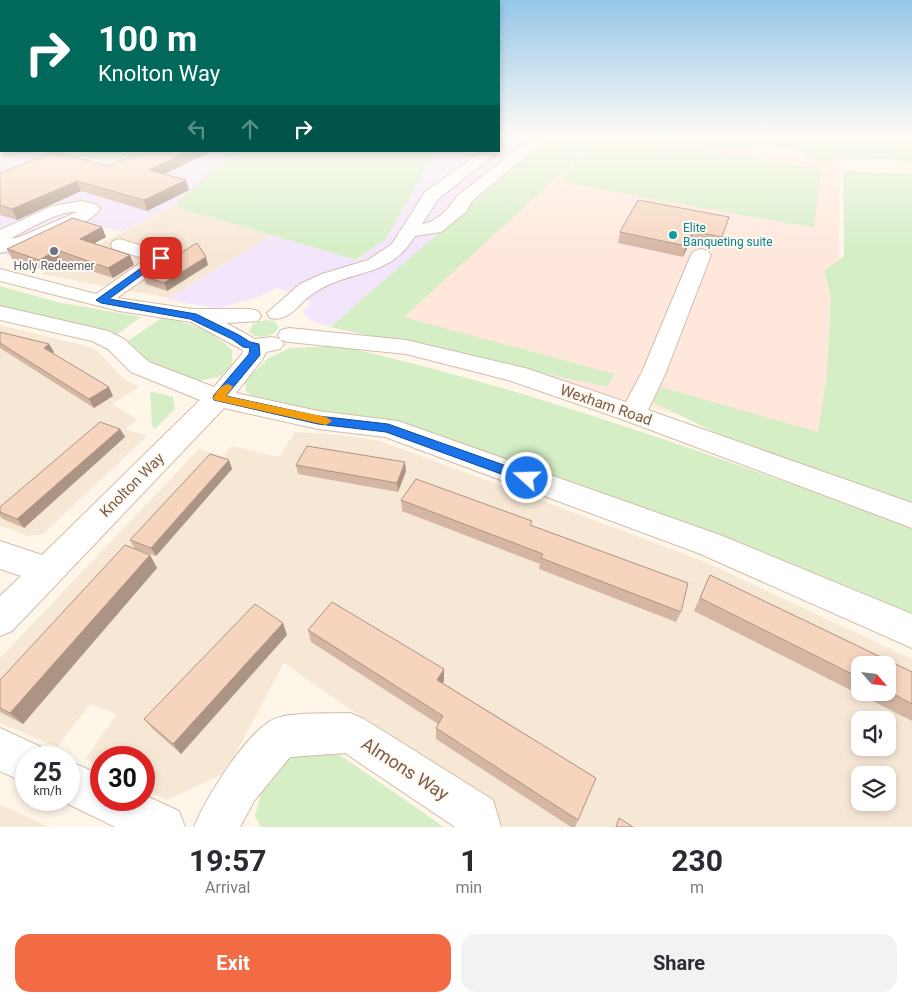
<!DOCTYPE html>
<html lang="en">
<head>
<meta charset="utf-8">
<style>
  :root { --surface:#fff; --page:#f2f2f3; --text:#2b2b33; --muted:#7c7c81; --accent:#f26b44 }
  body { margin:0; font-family:Roboto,sans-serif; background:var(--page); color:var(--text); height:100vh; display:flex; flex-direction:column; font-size:19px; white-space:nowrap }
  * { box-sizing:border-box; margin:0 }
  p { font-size:16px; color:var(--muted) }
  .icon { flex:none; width:28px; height:28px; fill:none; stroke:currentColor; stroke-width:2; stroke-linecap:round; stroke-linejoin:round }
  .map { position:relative; height:827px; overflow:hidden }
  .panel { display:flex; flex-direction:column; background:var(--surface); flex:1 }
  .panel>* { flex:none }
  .top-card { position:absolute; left:0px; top:0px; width:500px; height:152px; box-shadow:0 2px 8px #0003; background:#00695c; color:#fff; overflow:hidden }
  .needle { width:32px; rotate:118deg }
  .tools { position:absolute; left:851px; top:656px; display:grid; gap:10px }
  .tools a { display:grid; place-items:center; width:45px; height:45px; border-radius:10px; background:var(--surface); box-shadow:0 2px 8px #0003; font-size:25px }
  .speed { position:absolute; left:15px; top:746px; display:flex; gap:10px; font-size:25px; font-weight:700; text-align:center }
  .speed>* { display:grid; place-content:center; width:65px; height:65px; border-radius:50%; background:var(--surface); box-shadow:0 2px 8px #0003; line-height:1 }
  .speed small { font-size:12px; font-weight:400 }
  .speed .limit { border:8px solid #d22; background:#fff; color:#111 }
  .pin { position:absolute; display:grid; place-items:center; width:42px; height:42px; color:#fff; margin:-21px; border-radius:10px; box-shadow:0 2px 8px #0006 }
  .me { position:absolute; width:55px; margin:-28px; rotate:290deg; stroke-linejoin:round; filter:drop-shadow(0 0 4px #0008) }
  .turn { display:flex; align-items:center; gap:18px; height:105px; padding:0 15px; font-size:22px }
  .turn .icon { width:65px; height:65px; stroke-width:2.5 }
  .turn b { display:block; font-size:35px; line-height:42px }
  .lanes { display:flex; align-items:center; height:48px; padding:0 15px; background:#0003; justify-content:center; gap:25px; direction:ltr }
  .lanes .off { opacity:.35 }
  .eta { display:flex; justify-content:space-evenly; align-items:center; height:85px; text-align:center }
  .eta b { font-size:30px; font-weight:700; line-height:35px }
  .action { display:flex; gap:10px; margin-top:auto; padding:10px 15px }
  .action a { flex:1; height:58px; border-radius:15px; background:var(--accent); color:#fff; font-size:20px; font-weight:700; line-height:58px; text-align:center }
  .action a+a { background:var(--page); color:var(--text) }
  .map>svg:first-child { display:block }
  .residential { fill:#f7e8d6; fill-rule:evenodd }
  .commercial { fill:#ffe7dc }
  .education { fill:#f3e5fb }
  .green { fill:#d5eec5 }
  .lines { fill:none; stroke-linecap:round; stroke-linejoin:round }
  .minor-casing { stroke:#d3bdac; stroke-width:2 }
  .minor { fill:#fff; fill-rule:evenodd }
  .wall { fill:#d4b6a3; fill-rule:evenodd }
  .shaded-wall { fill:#ac9485 }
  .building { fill:#f6d4be; stroke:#ac9485 }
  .route { fill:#1a73e8; stroke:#114b97 }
  .slow { fill:#f59e0b }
  .culture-dot { fill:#0f9aa8; stroke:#fffaf1; stroke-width:2 }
  .worship-dot { fill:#6b7280; stroke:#fffaf1; stroke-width:2 }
  .labels { text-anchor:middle; stroke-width:4; stroke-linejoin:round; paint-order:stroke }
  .far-culture-label { font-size:12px; fill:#0d838f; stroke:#fffaf1; text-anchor:start }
  .far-worship-label { font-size:12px; fill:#5b616d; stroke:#fffaf1 }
  .street-label { font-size:15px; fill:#7c5b49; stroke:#fffaf1 }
  .near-street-label { font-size:18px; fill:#7c5b49; stroke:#fffaf1 }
</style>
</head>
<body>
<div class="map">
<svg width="912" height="827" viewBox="0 0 912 827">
  <rect width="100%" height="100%" fill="#fef6e9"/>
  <g class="residential">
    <polygon points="173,206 271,235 170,298 41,274"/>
    <polygon points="0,325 82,345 96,350 124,379 139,387 112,404 137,419 126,429 147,436 43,534 29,536 0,526"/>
    <path d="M 295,432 L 342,435 L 380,441 L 556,506 L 703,561 L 912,659 L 912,827 L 500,827 L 470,793 L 284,663 L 225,773 L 167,800 L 144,788 L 144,758 L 101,758 L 101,766 L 86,758 L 117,714 L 90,704 L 57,747 L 0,723 L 0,658 L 199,449 L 223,456 L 232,446 L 279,457 ZM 860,665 L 888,665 L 888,692 L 860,692 ZM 860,720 L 888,720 L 888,748 L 860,748 ZM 860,775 L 888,775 L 888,802 L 860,802 Z"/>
    <polygon points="0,804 49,827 0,827"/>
  </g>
  <polygon class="commercial" points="579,137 645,137 840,162 837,460 357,323"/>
  <g class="education">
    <polygon points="499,137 550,137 330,327 311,321 303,312 312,302 277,288 258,297 218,308 167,300 271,235 357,260 386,239 435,151 499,151"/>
    <polygon points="19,151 236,151 173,206 120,232 83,220 8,256 0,253 0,162"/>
  </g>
  <g class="green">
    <polygon points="550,137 594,137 565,170 404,317 615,374 607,387 330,327"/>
    <polygon points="596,137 616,137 821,169 814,228 561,182"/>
    <polygon points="630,137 912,137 912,163 891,159 813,160 793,149 753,144 738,152"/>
    <polygon points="74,151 127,151 137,154 112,164 69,153"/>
    <polygon points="236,151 435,151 386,239 356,260 173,206"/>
    <polygon points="843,171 912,174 912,507 714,432 653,402 661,387 818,432 827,374 831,296 824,271 844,256"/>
    <polygon points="0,286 57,302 141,317 116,335 0,308"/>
    <path d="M 162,318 C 194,324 208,328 232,350 L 232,367 L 219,377 L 198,381 L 166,372 L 148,360 L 128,341 Z"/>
    <path d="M 264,320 L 274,321 L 279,327 C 273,337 265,337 254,336 L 249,331 L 253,324 Z"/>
    <path d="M 340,346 C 535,389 724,461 912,526 L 912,625 L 393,421 C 353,415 279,411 246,392 L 245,382 L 267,359 L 290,348 Z"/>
    <polygon points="150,391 173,397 175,409 155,429 152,426"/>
    <polygon points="337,753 444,827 261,827 255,816 264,782 291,757"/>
  </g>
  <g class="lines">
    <g class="minor-casing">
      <g id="minor">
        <path d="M 533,137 L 549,137 L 471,202 L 467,211 L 441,232 L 415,236 C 389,280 350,268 314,293 C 299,302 290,323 270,318 L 267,313 L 300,284 L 322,274 L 368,260 L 392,244 L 425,192 L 482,151 L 499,151 L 438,199 L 422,224 C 438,222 449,208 457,196 Z"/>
        <path d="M 82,201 L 97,205 L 100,209 C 85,230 25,247 0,253 L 0,230 L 52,206 ZM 77,212 L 20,237 L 10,239 C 27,230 60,210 77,212 Z"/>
        <polygon points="120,239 168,254 171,258 168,262 117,298 192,309 250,309 258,311 261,316 258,321 226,323 255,339 272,337 280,339 284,344 280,349 266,352 262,360 236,393 318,411 398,421 720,535 912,614 912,648 698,553 385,437 318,429 224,408 12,631 0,636 0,596 21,576 0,569 0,541 42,555 200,400 131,372 108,349 92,341 0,320 0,306 108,331 124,339 149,362 214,387 242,354 243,350 191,322 119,311 0,281 0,269 96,294 146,259 113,249 111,245 113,241"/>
        <polygon points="701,249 708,251 711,255 666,372 648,410 912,503 912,528 624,420 508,380 406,354 289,342 281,340 278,335 281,330 289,328 406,340 525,368 626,402 642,372 691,255 694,251"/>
        <path d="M 350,713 L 364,719 L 493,800 L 501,827 L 455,827 L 345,753 L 290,757 L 254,801 L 240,827 L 194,827 C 205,799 251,723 280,717 C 301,712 328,714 350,713 Z"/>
        <polygon points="0,728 41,747 45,758 26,758 26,783 0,771"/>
        <polygon points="69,761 101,775 101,800 144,800 144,795 179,811 185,827 115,827 60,800 69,800"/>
      </g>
    </g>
    <use href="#minor" class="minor"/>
  </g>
  <g class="wall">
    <polygon points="109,166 164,174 189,190 147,211 81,191 17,220 0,215 0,173"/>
    <polygon points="729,217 718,248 690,242 683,257 618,243 620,232"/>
    <polygon points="106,237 95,243 134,265 113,278 61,261 44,270 12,259 7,249"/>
    <polygon points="208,265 167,291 146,284 143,276"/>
    <polygon points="0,332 49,344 54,352 52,353 113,396 94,408 0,348"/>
    <polygon points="120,429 125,437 24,528 3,519 0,516 0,507"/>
    <polygon points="229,460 232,469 156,556 135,549 130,540"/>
    <polygon points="296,465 406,471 398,492 298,474"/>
    <polygon points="401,500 531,525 681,612 676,622 539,569 540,564 402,511"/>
    <polygon points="150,555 157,568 23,724 0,712 0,680"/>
    <path d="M 710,575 L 912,672 L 912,721 L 694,611 ZM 860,665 L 888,665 L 888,692 L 860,692 Z"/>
    <polygon points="308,630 444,669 444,681 443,683 596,778 575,827 571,827 436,739 436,728 438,724 311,642"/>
    <polygon points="287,635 181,754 153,729 144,719"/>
  </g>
  <g class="shaded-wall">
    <polygon points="189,151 212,151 152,180 149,170"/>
    <polygon points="186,180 189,190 147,211 144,200"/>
    <polygon points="77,181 81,191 17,220 12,209"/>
    <polygon points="102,227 106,237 84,249 80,239"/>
    <polygon points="693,231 690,242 683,257 686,246"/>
    <polygon points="57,250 61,261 44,270 39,260"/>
    <polygon points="130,255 134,265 113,278 108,268"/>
    <polygon points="206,257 208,265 167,291 164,283"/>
    <polygon points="49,344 54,352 48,357 44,348"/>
    <polygon points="109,387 113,396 94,408 89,399"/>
    <polygon points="120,429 125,437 24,528 17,519"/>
    <polygon points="229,460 232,469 156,556 151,548"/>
    <polygon points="405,462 406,471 398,492 397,483"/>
    <polygon points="150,555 157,568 23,724 10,713"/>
    <polygon points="283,623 287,635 181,754 173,744"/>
    <polygon points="444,669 444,681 438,691 437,680"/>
  </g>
  <g class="building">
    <polygon points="144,151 189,151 149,170 186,180 144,200 77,181 12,209 0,205 0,173 54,152 109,166"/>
    <polygon points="638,200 729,217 722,237 693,231 686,246 620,232"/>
    <polygon points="73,218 102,227 80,239 130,255 108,268 57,250 39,260 7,249"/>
    <polygon points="197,243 206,257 164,283 143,276"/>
    <polygon points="0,332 49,344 44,348 109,387 89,399 0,343"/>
    <polygon points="100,422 120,429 17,519 0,512 0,507"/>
    <polygon points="307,446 405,462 397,483 296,465"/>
    <polygon points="210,454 229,460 151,548 130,540"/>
    <polygon points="416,479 532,521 530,525 688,583 681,612 541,558 543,554 401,500"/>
    <polygon points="125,545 150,555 10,713 0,708 0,680"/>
    <polygon points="710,575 912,672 912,704 888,691 888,665 860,665 860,678 700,598"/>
    <polygon points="332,602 444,669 437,680 596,778 578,820 436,728 443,716 308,630"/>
    <polygon points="255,604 283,623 173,744 144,719"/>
    <polygon points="619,818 633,827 616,827"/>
  </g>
  <linearGradient id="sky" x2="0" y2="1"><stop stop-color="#95c7e9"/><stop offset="0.54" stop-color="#fffbf5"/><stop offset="1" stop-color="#fffbf5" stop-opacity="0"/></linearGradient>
  <rect width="912" height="253" fill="url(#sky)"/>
  <polygon class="route" points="158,256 165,258 109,299 196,314 239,335 250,342 259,344 260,355 226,396 318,416 388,424 532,475 533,478 532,482 523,482 386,432 318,424 214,400 213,398 214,395 249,354 250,348 243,347 232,339 190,319 101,303 96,300"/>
  <path class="slow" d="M 228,384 L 233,387 L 226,396 L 326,417 L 332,421 L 326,425 L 214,400 L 213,398 C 216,392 221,385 228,384 Z"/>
  <circle class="culture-dot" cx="673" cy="235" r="5"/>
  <circle class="worship-dot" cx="54" cy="251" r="5"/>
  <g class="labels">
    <g class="far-culture-label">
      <text x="683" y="232">Elite<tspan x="683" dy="14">Banqueting suite</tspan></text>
    </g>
    <g class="far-worship-label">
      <text x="54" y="270">Holy Redeemer</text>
    </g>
    <g class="street-label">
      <text transform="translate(606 405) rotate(19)" y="5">Wexham Road</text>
      <text transform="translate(132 485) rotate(-45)" y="5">Knolton Way</text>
    </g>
    <g class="near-street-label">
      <text transform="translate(405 769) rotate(33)" y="6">Almons Way</text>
    </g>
  </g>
</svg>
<div class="tools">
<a><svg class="needle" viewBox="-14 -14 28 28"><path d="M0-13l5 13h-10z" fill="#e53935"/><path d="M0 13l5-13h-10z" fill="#7c7c81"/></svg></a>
<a><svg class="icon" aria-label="sound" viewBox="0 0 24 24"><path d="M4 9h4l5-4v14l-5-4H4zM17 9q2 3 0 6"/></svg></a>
<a><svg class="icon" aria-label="layers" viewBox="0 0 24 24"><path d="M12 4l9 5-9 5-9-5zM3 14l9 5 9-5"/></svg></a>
</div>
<div class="speed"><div>25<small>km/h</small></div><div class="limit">30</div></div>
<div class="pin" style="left:161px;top:258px;background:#d93025"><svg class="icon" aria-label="arrive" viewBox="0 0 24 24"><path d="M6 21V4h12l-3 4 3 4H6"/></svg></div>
<svg class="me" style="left:527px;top:478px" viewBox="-20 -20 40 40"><circle r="17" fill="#1a73e8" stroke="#fff" stroke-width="3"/><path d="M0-11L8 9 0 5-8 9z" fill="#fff"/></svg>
<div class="top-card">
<div class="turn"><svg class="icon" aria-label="right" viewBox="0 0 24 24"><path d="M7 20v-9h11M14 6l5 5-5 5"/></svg><div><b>100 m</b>Knolton Way</div></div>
<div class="lanes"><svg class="icon off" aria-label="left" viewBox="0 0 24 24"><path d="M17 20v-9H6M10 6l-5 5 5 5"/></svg><svg class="icon off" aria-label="ahead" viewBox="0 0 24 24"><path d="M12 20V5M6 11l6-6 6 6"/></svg><svg class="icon" aria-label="right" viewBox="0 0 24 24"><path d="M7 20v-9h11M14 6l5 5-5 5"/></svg></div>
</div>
</div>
<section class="panel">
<div class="eta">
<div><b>19:57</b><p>Arrival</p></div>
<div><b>1</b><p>min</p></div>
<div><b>230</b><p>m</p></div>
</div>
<div class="action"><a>Exit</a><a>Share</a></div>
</section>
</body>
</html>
